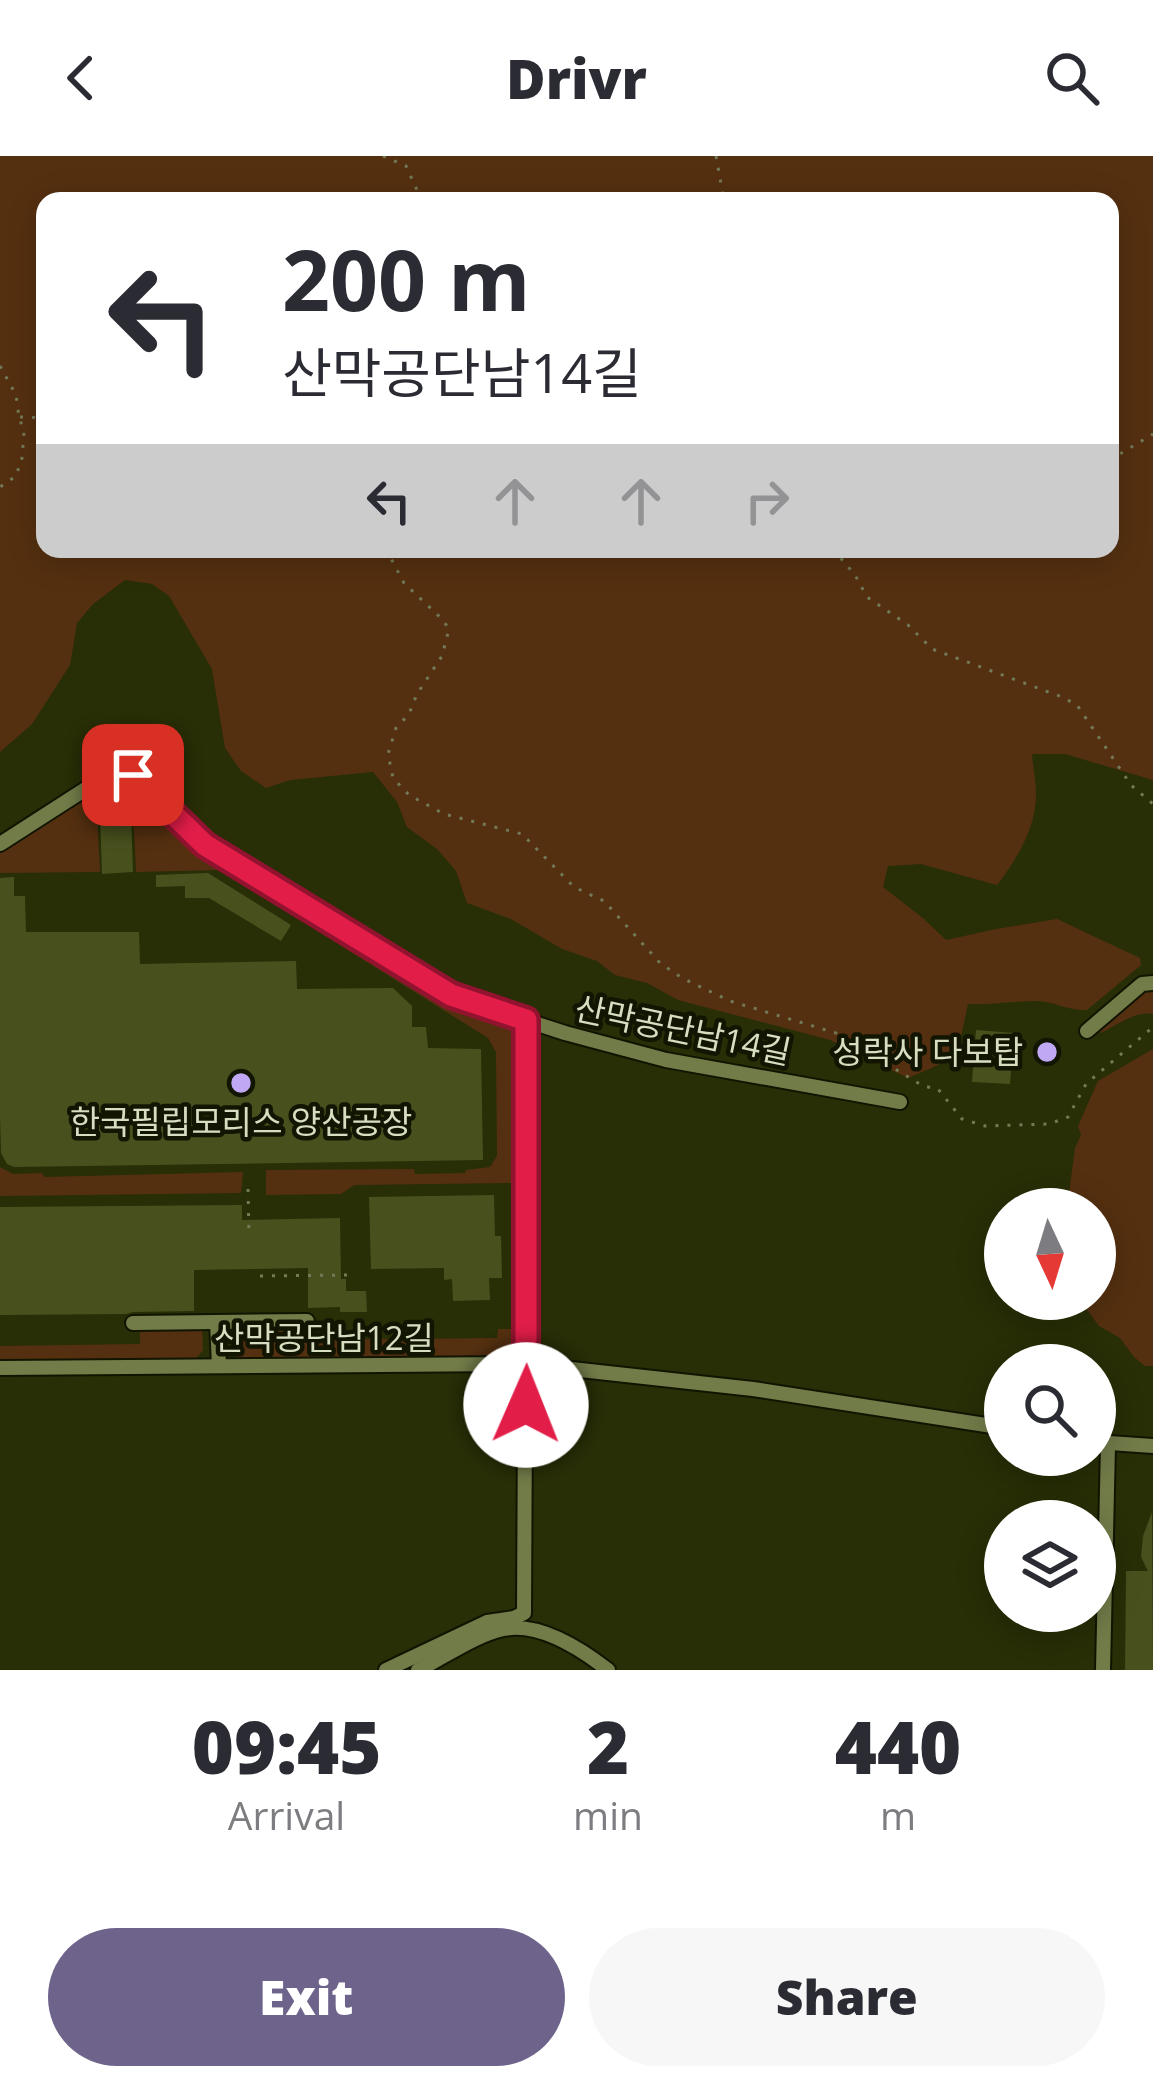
<!DOCTYPE html>
<html lang="en">
<head>
<meta charset="utf-8">
<style>
  :root { --surface:#fff; --page:#f7f7f7; --text:#2b2b33; --muted:#7c7c81; --accent:#6e638a }
  body { margin:0; font-family:"Open Sans","Noto Sans KR",sans-serif; background:var(--page); color:var(--text); height:100vh; display:flex; flex-direction:column; font-size:45px; white-space:nowrap }
  * { box-sizing:border-box; margin:0 }
  p { font-size:39px; color:var(--muted) }
  .icon { flex:none; width:66px; height:66px; fill:none; stroke:currentColor; stroke-width:2; stroke-linecap:round; stroke-linejoin:round }
  .map { position:relative; height:1514px; overflow:hidden }
  .panel { display:flex; flex-direction:column; background:var(--surface); flex:1 }
  .panel>* { flex:none }
  .guide { position:absolute; left:36px; top:36px; width:1083px; height:366px; border-radius:24px; box-shadow:0 6px 30px #0003; background:#fff; color:var(--text); overflow:hidden }
  .needle { width:78px; rotate:176deg }
  .controls { position:absolute; left:984px; top:1032px; display:grid; gap:24px }
  .controls a { display:grid; place-items:center; width:132px; height:132px; border-radius:50%; background:var(--surface); box-shadow:0 6px 30px #0003; font-size:60px }
  .pin { position:absolute; display:grid; place-items:center; width:102px; height:102px; color:#fff; margin:-51px; border-radius:24px; box-shadow:0 6px 18px #0006 }
  .me { position:absolute; width:132px; margin:-66px; rotate:1deg; stroke-linejoin:round; filter:drop-shadow(0 0 9px #0008) }
  .turn { display:flex; align-items:center; gap:42px; height:252px; padding:0 48px; font-size:54px }
  .turn .icon { width:156px; height:156px; stroke-width:2.5 }
  .turn b { display:block; font-size:84px; line-height:102px }
  .lanes { display:flex; align-items:center; height:114px; padding:0 48px; background:#0003; justify-content:center; gap:60px; direction:ltr }
  .lanes .off { opacity:.35 }
  .eta { display:flex; justify-content:space-evenly; align-items:center; height:204px; text-align:center }
  .eta b { font-size:72px; font-weight:800; line-height:84px }
  .button { display:flex; gap:24px; margin-top:auto; padding:24px 48px }
  .button a { flex:1; height:138px; border-radius:72px; background:var(--accent); color:#fff; font-size:48px; font-weight:800; line-height:138px; text-align:center }
  .button a+a { background:var(--page); color:var(--text) }
  header { display:flex; justify-content:space-between; align-items:center; height:156px; padding:0 48px; background:var(--surface); font-size:54px; font-weight:800 }
  .map>svg:first-child { display:block }
  .green { fill:#553010; fill-rule:evenodd }
  .building { fill:#48511e }
  .lines { fill:none; stroke-linecap:round; stroke-linejoin:round }
  .minor-casing { stroke:#111500; stroke-width:18 }
  .path { stroke:#737a57; stroke-width:3; stroke-dasharray:3 9; stroke-linecap:butt }
  .minor { stroke:#727c49; stroke-width:14 }
  .route-casing { stroke:#92132f; stroke-width:30 }
  .route { stroke:#e11d48; stroke-width:21 }
  .poi-dot { fill:#c0a8f4; stroke:#111502; stroke-width:4.5 }
  .labels { text-anchor:middle; stroke-width:9; stroke-linejoin:round; paint-order:stroke }
  .street-label { font-size:33px; fill:#d6ddc1; stroke:#111502 }
  .poi-label { font-size:33px; fill:#d6ddc1; stroke:#111502; text-anchor:end }
</style>
</head>
<body>
<header><svg class="icon" aria-label="back" viewBox="0 0 24 24"><path d="M15 5l-7 7 7 7"/></svg>Drivr<svg class="icon" aria-label="search" viewBox="0 0 24 24"><circle cx="10" cy="10" r="6"/><path d="M15 15l6 6"/></svg></header>
<div class="map">
<svg width="1153" height="1514" viewBox="0 0 1153 1514">
  <rect width="100%" height="100%" fill="#282e06"/>
  <g class="green">
    <path d="M 0,0 L 1153,0 L 1153,624 L 1065,598 L 1032,598 C 1033,611 1036,625 1036,638 C 1036,672 1017,703 997,729 L 921,708 L 888,710 L 883,731 L 924,763 L 946,784 L 996,773 L 1057,763 L 1140,802 L 1141,809 L 1087,854 C 1069,855 1055,846 1038,845 C 1015,845 992,849 968,848 C 956,903 961,900 908,922 L 830,884 L 678,844 L 647,827 L 615,819 L 597,805 L 562,793 L 511,763 L 467,747 L 456,715 L 437,693 L 407,671 L 397,646 L 373,616 L 290,624 L 266,632 L 241,615 L 225,592 L 212,513 L 169,440 L 152,428 L 125,424 L 93,448 L 77,467 L 70,509 L 32,568 L 0,596 ZM 45,45 L 1110,45 L 1110,393 L 45,393 Z"/>
    <path d="M 120,615 L 205,689 L 451,839 L 527,864 L 526,1208 L 240,1205 C 231,1195 233,1182 233,1169 L 301,1168 L 302,1184 L 497,1182 L 498,1173 L 514,1173 L 514,1027 L 354,1029 L 341,1038 L 266,1039 L 266,1014 L 414,1013 L 415,1018 L 465,1017 L 466,1014 L 490,1011 L 497,1000 L 496,896 L 488,882 L 220,714 L 136,716 L 133,654 L 97,655 L 100,716 L 0,717 L 0,691 Z"/>
    <path d="M 1153,831 L 1153,858 C 1135,855 1117,869 1101,877 L 1099,874 L 1141,834 Z"/>
    <polygon points="1153,893 1153,1210 1145,1210 1134,1201 1120,1182 1099,1170 1079,1143 1095,1143 1095,1053 1067,1053 1075,992 1081,979 1078,970 1098,925"/>
    <polygon points="0,1011 13,1018 42,1017 45,1021 243,1016 241,1037 0,1040"/>
    <polygon points="202,1170 203,1194 194,1205 0,1212 0,1190 140,1188 140,1171"/>
  </g>
  <g class="building">
    <polygon points="131,656 133,716 102,718 100,657"/>
    <polygon points="208,717 291,769 281,785 209,742 185,742 185,730 156,731 156,719"/>
    <polygon points="14,721 14,740 25,740 26,776 139,776 140,808 296,805 297,833 393,832 412,850 412,871 426,871 428,892 481,893 483,1004 14,1011 7,1008 1,997 0,961 0,722"/>
    <polygon points="976,874 1014,877 1010,928 972,926"/>
    <polygon points="1037,887 1057,888 1056,906 1036,905"/>
    <polygon points="494,1039 495,1080 501,1080 502,1122 489,1122 490,1144 453,1145 452,1123 444,1124 444,1112 371,1113 369,1041"/>
    <polygon points="242,1049 242,1064 340,1062 341,1123 346,1123 346,1135 366,1135 367,1156 340,1156 340,1151 308,1152 308,1112 194,1114 194,1155 133,1156 126,1158 0,1159 0,1051"/>
    <polygon points="1152,1356 1153,1514 1125,1514 1126,1415 1148,1415 1141,1401 1143,1380"/>
  </g>
  <g class="lines">
    <g class="minor-casing">
      <g id="minor">
        <polyline points="0,688 112,616 126,616 139,624 205,689 451,840 565,877 666,904 900,946"/>
        <polyline points="1087,875 1142,828 1153,827"/>
        <polyline points="217,1166 219,1210"/>
        <polyline points="133,1167 307,1165"/>
        <polyline points="0,1212 526,1208 753,1233 1005,1272"/>
        <polyline points="1095,1286 1153,1290"/>
        <polyline points="386,1514 487,1466 514,1462 524,1457 527,864"/>
        <path d="M 418,1514 C 445,1501 475,1479 504,1473 C 540,1466 581,1493 608,1514"/>
        <polyline points="1103,1514 1108,1288"/>
      </g>
    </g>
    <g class="path">
      <polyline points="383,0 406,10 422,45"/>
      <polyline points="716,0 724,45"/>
      <polyline points="0,210 16,239 19,261 24,276 22,302 16,320 0,331"/>
      <polyline points="20,261 45,262"/>
      <polyline points="1110,304 1153,278"/>
      <polyline points="386,393 404,427 442,463 449,473 442,500 417,538 409,558 396,572 388,598 393,622 409,639 444,658 522,678 574,731 604,745 660,807 682,822 730,845 836,877 923,930 938,933 962,963 985,970 1049,968 1068,961 1086,928 1153,871"/>
      <polyline points="833,393 855,419 867,441 908,469 932,493 1062,541 1077,549 1131,629 1153,648"/>
      <polyline points="248,1033 249,1079"/>
      <polyline points="260,1120 353,1119"/>
    </g>
    <use href="#minor" class="minor"/>
  </g>
  <g class="lines">
    <g class="route-casing">
      <polyline id="route" points="133,619 205,689 451,839 526,864 526,1249"/>
    </g>
    <use href="#route" class="route"/>
  </g>
  <g class="poi-dot">
    <circle cx="1047" cy="896" r="12"/>
    <circle cx="241" cy="927" r="12"/>
  </g>
  <g class="labels">
    <g class="street-label">
      <text transform="translate(683 874) rotate(12)" y="12">산막공단남14길</text>
      <text x="324" y="1194">산막공단남12길</text>
    </g>
    <g class="poi-label">
      <text x="1023" y="908">성락사 다보탑</text>
      <text x="241" y="978" text-anchor="middle">한국필립모리스 양산공장</text>
    </g>
  </g>
</svg>
<div class="controls">
<a><svg class="needle" viewBox="-14 -14 28 28"><path d="M0-13l5 13h-10z" fill="#e53935"/><path d="M0 13l5-13h-10z" fill="#7c7c81"/></svg></a>
<a><svg class="icon" aria-label="search" viewBox="0 0 24 24"><circle cx="10" cy="10" r="6"/><path d="M15 15l6 6"/></svg></a>
<a><svg class="icon" aria-label="layers" viewBox="0 0 24 24"><path d="M12 4l9 5-9 5-9-5zM3 14l9 5 9-5"/></svg></a>
</div>
<div class="pin" style="left:133px;top:619px;background:#d93025"><svg class="icon" aria-label="arrive" viewBox="0 0 24 24"><path d="M6 21V4h12l-3 4 3 4H6"/></svg></div>
<svg class="me" style="left:526px;top:1249px" viewBox="-20 -20 40 40"><circle r="19" fill="#fff"/><path d="M0-13L10 11 0 6-10 11z" fill="#e11d48"/></svg>
<div class="guide">
<div class="turn"><svg class="icon" aria-label="left" viewBox="0 0 24 24"><path d="M17 20v-9H6M10 6l-5 5 5 5"/></svg><div><b>200 m</b>산막공단남14길</div></div>
<div class="lanes"><svg class="icon" aria-label="left" viewBox="0 0 24 24"><path d="M17 20v-9H6M10 6l-5 5 5 5"/></svg><svg class="icon off" aria-label="ahead" viewBox="0 0 24 24"><path d="M12 20V5M6 11l6-6 6 6"/></svg><svg class="icon off" aria-label="ahead" viewBox="0 0 24 24"><path d="M12 20V5M6 11l6-6 6 6"/></svg><svg class="icon off" aria-label="right" viewBox="0 0 24 24"><path d="M7 20v-9h11M14 6l5 5-5 5"/></svg></div>
</div>
</div>
<section class="panel">
<div class="eta">
<div><b>09:45</b><p>Arrival</p></div>
<div><b>2</b><p>min</p></div>
<div><b>440</b><p>m</p></div>
</div>
<div class="button"><a>Exit</a><a>Share</a></div>
</section>
</body>
</html>
